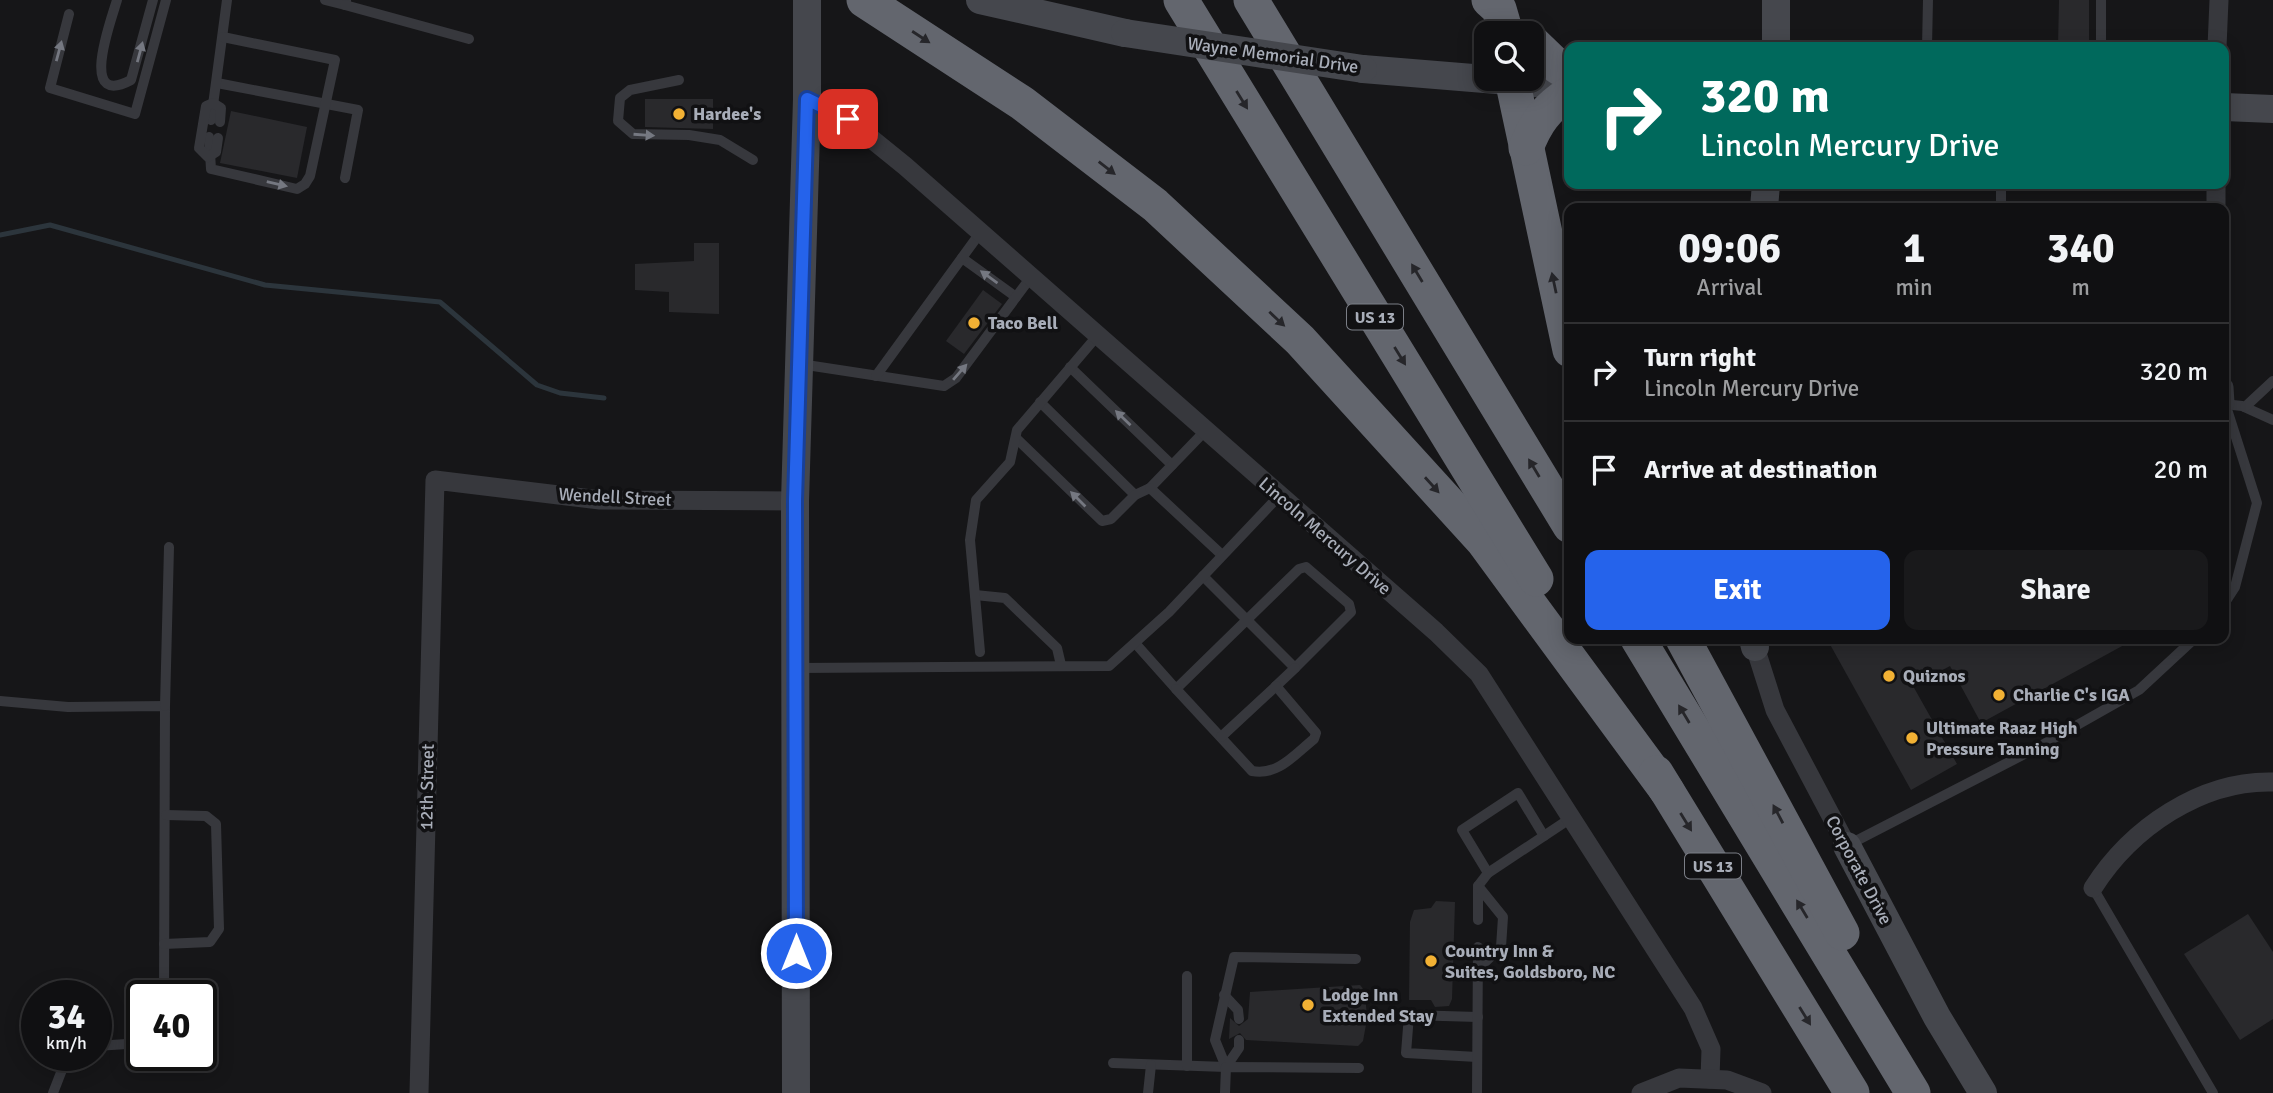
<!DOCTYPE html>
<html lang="en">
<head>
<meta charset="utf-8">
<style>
  :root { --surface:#101012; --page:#19191b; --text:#f1f3f6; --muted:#9c9d9f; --line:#303032; --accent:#2563eb }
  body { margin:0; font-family:Signika,sans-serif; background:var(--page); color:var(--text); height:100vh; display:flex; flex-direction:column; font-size:26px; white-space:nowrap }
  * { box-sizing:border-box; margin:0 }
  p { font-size:23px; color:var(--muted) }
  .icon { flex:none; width:38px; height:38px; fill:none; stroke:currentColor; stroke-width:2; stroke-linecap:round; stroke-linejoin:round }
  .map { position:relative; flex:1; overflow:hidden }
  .drawer { position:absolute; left:1564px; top:203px; width:665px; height:441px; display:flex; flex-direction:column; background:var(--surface); border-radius:14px; box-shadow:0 4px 18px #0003,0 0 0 2px var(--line) }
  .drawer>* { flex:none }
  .top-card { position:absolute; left:1564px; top:42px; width:665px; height:147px; border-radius:14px; box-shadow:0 4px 18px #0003,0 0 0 2px var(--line); background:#00695c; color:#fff; overflow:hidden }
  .tools { position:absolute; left:1474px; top:21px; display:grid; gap:14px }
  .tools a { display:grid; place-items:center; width:70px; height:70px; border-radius:14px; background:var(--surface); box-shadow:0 4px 18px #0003,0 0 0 2px var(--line); font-size:35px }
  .speed { position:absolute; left:21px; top:980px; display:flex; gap:14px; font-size:35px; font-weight:700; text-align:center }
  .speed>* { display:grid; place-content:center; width:91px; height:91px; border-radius:50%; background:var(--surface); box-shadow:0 4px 18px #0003,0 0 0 2px var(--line); line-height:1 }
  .speed small { font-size:18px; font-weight:400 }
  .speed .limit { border:4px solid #111; border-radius:10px; background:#fff; color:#111 }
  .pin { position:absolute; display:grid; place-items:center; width:60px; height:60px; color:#fff; margin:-30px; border-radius:14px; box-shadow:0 4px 10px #0006 }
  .me { position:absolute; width:77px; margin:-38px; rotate:0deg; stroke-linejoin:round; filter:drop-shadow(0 0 5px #0008) }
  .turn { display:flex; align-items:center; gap:24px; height:147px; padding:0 21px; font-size:32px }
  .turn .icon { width:91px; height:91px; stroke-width:2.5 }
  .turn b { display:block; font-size:49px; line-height:60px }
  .eta { display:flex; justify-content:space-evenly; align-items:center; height:119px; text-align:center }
  .eta b { font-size:42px; font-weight:700; line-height:49px }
  .cta { display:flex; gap:14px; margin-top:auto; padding:14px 21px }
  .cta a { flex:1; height:80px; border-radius:14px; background:var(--accent); color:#fff; font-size:28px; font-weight:700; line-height:80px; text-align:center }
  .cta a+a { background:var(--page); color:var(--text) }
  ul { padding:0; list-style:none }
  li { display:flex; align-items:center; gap:21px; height:98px; padding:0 21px; border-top:2px solid var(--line) }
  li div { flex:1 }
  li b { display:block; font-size:26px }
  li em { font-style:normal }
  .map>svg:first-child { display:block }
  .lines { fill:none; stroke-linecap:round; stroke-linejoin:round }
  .stream { stroke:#2c353c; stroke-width:5 }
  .building { fill:#29292c }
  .lane { stroke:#37383d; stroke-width:10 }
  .street { stroke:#37383d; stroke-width:19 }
  .secondary { stroke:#45474d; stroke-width:28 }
  .highway { stroke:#63666e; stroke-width:35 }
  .secondary-bridge { stroke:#45474d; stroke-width:28 }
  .oneway { fill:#26262a }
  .oneway2 { fill:#757881 }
  .route-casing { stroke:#184099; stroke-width:18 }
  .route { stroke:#2563eb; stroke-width:12 }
  .poi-dot { fill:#f2b134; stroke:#111113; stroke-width:2.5 }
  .labels { text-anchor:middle; stroke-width:7; stroke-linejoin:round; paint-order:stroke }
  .shield { fill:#111113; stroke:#7b7e86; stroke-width:2 }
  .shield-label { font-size:16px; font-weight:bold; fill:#a8adb8 }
  .street-label { font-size:18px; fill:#a8adb8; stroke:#111113 }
  .poi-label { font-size:18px; font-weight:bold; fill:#a8adb8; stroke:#111113; text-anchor:start }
</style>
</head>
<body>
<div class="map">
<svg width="2273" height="1093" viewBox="0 0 2273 1093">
  <rect width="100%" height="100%" fill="#161618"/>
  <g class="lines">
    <polyline class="stream" points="0,235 50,225 265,285 440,302 537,385 560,393 604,398"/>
  </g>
  <g class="building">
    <polygon points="2059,0 2089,0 2089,47 2058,47"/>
    <polygon points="645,99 713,99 713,129 645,127"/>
    <polygon points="231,111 307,127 297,178 220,163"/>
    <polygon points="694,243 719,243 719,314 669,312 669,292 635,290 635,264 694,261"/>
    <polygon points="983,290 1002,304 964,354 946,341"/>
    <polygon points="1827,639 2135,639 1981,723 1950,666 1913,686 1957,764 1911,790"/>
    <polygon points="1436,901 1455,902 1452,999 1449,1006 1435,1007 1431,1000 1409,1000 1410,922 1414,910 1431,908"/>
    <polygon points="2248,914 2273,952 2273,1019 2240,1040 2184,954"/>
    <polygon points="1360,985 1365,991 1367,1019 1363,1041 1358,1046 1246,1040 1240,1033 1229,1039 1230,1018 1239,1026 1248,1019 1250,992"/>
  </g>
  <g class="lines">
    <g class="lane">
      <path d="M 117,0 C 112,18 77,109 131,80 L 153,0"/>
      <polyline points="325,0 345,5 346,1"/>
      <polyline points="345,5 469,39"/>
      <polyline points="69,14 50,88 135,114 166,0"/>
      <polyline points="1927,47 1928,0"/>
      <polyline points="2101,47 2101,0"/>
      <polyline points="679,80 630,90 620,98 618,121 633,134 689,135 720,140 753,160"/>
      <polyline points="217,83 358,110 345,178"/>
      <polyline points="211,120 227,0"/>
      <polyline points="209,137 211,169 297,189 305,184 310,176 335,60 223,37"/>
      <polyline points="218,138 216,152 208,157 199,148 206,106 213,103 221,108 220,122"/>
      <polyline points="2001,208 2001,184"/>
      <polyline points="962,258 1016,297"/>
      <polyline points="800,364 944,386 956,378 1031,277"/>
      <polyline points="1070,367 1172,465"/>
      <polyline points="876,376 980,233"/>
      <polyline points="1040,402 1135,495"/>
      <polyline points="2224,404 2242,406 2273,420"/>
      <polyline points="2245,407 2273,381"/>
      <polyline points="1016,438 1102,521 1111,519 1135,495 1150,488 1206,430"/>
      <polyline points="1150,488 1222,555"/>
      <polyline points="975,595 1005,598 1057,648 1061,665"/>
      <polyline points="2224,604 2235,587 2257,503 2225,403"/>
      <polyline points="1135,643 1176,689 1299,569 1306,567 1349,604 1351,612 1295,668 1203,576"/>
      <polyline points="980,652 970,540 976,500 1010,462 1017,430 1098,335"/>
      <polyline points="799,668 1109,666 1169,612 1279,496"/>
      <path d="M 1176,689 L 1252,771 C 1278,776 1294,755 1314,739 L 1316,733 L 1276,686 L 1295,668"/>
      <polyline points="0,701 68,707 165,706 164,996"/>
      <polyline points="165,706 169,547"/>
      <polyline points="1221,737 1276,686"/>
      <polyline points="1850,844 2042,745 2139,690 2194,639"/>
      <polyline points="1488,873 1462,830 1518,793 1544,836"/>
      <polyline points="2093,888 2213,1093"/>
      <polyline points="1478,920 1478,886 1488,873 1571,818"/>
      <polyline points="164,944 210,942 219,929 216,824 206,816 166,815"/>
      <polyline points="1478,969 1501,947 1503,917 1478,886"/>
      <polyline points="1224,995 1238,1010 1239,1019"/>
      <polyline points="96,1046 142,1043"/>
      <polyline points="1477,1057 1406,1053 1409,1015 1478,1017"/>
      <polyline points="1113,1063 1226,1067"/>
      <polyline points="1187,1066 1187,976"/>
      <polyline points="1226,1067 1215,1040 1234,957 1356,959"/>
      <polyline points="1226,1067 1239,1048 1239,1040"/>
      <polyline points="53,1093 67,1057 72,1055"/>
      <polyline points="1148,1093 1151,1065"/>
      <polyline points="1225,1093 1226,1067 1359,1068"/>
      <polyline points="1477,1093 1478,947"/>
    </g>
    <g class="street">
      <polyline points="2217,47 2219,0"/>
      <polyline points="807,99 847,119 905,166 1436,632 1479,674 1693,1008 1711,1049 1710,1079"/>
      <polyline points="2216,184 2216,208"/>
      <polyline points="2224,387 2225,403"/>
      <polyline points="1755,647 1775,710 1847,846"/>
      <path d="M 2093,888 C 2131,828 2201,780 2273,782"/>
      <polyline points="419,1093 435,480 600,500 795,501"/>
      <polyline points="1641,1093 1679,1078 1727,1080 1762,1093"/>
    </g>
    <g class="secondary">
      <polyline points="980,0 1125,33"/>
      <polyline points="1776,47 1776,0"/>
      <polyline points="1363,69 1570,86"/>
      <polyline points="2224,107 2273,109"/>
      <polyline points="1764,208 1766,184"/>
      <polyline points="1753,639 1755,647"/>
      <polyline points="1847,846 1937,1017 1983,1093"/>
      <polyline points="796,1093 795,501 807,99 807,0"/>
    </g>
    <g class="highway">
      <polyline points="864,0 1022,103 1155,205 1300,340 1483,541 1667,791"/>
      <polyline points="1181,0 1536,579"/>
      <polyline points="1251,0 1570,526"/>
      <polyline points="1489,0 1499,9 1506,33"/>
      <polyline points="1531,41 1558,67 1570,74"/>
      <polyline points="1512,79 1570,350"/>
      <path d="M 1526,148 C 1536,122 1546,108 1570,93"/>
      <polyline points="1638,639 1913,1093"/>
      <polyline points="1683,639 1842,933"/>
      <polyline points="1656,773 1852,1093"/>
    </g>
    <polyline class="secondary-bridge" points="1125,33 1363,69"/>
  </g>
  <defs><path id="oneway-solid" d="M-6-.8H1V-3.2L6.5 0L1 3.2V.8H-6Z" transform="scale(1.75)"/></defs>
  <g class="oneway">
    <use href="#oneway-solid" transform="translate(921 37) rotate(33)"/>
    <use href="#oneway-solid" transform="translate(1242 100) rotate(58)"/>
    <use href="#oneway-solid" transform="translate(1107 168) rotate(38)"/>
    <use href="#oneway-solid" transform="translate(1417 273) rotate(-121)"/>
    <use href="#oneway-solid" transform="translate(1554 283) rotate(-102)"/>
    <use href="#oneway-solid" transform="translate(1277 319) rotate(43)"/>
    <use href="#oneway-solid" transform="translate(1400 356) rotate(58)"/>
    <use href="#oneway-solid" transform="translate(1534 468) rotate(-121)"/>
    <use href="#oneway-solid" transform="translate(1432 485) rotate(48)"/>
    <use href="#oneway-solid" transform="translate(1684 714) rotate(-121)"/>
    <use href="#oneway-solid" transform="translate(1778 814) rotate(-118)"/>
    <use href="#oneway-solid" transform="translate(1686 822) rotate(58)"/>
    <use href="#oneway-solid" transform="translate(1802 909) rotate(-121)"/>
    <use href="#oneway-solid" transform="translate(1805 1016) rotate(58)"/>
  </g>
  <g class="oneway2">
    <use href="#oneway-solid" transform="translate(59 51) rotate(-75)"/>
    <use href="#oneway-solid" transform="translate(140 52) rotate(-75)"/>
    <use href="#oneway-solid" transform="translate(644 135) rotate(4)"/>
    <use href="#oneway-solid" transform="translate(277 184) rotate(13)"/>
    <use href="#oneway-solid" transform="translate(989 277) rotate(-144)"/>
    <use href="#oneway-solid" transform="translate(960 372) rotate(-49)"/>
    <use href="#oneway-solid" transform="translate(1123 418) rotate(-136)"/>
    <use href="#oneway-solid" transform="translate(1078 499) rotate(-135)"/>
  </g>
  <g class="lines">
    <g class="route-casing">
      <polyline id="route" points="796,953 795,501 807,99 848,119"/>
    </g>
    <use href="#route" class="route"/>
  </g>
  <g class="poi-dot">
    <circle cx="679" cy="114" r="7"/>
    <circle cx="974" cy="323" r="7"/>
    <circle cx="1889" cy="676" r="7"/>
    <circle cx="1999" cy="695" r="7"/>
    <circle cx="1912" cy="738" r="7"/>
    <circle cx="1431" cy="961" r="7"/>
    <circle cx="1308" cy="1005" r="7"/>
  </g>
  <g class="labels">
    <g class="shield">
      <rect x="1347" y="304.5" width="56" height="25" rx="5"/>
      <rect x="1685" y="853.5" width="56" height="25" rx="5"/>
    </g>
    <g class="shield-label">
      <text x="1375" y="323">US 13</text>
      <text x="1713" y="872">US 13</text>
    </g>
    <g class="street-label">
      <text transform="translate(1273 55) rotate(8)" y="6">Wayne Memorial Drive</text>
      <text transform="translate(615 497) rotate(3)" y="6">Wendell Street</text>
      <text transform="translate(1325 536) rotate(41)" y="6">Lincoln Mercury Drive</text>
      <text transform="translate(427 787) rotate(-89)" y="6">12th Street</text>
      <text transform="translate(1859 870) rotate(62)" y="6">Corporate Drive</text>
    </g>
    <g class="poi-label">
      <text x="693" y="120">Hardee's</text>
      <text x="988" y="329">Taco Bell</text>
      <text x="1903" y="682">Quiznos</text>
      <text x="2013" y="701">Charlie C's IGA</text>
      <text x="1926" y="734">Ultimate Raaz High<tspan x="1926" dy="21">Pressure Tanning</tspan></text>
      <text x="1445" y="957">Country Inn &amp;<tspan x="1445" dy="21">Suites, Goldsboro, NC</tspan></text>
      <text x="1322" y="1001">Lodge Inn<tspan x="1322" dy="21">Extended Stay</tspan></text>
    </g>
  </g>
</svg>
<div class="tools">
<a><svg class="icon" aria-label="search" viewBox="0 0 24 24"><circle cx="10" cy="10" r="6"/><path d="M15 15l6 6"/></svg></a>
</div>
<div class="speed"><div>34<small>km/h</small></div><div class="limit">40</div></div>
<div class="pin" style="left:848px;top:119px;background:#d93025"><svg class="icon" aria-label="arrive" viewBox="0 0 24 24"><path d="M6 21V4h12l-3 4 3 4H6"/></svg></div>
<svg class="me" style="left:796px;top:953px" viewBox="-20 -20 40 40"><circle r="17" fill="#2563eb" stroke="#fff" stroke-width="3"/><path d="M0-11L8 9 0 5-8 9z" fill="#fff"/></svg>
<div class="top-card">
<div class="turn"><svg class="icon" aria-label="right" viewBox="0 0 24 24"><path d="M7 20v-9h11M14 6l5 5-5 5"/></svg><div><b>320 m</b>Lincoln Mercury Drive</div></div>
</div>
<section class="drawer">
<div class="eta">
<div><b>09:06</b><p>Arrival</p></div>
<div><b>1</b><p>min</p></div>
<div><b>340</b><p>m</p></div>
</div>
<ul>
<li><svg class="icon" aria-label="right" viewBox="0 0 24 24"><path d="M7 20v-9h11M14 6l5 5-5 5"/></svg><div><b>Turn right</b><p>Lincoln Mercury Drive</p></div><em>320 m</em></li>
<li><svg class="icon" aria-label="arrive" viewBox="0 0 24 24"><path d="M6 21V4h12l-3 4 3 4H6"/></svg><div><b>Arrive at destination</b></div><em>20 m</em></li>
</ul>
<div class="cta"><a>Exit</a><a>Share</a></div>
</section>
</div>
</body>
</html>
